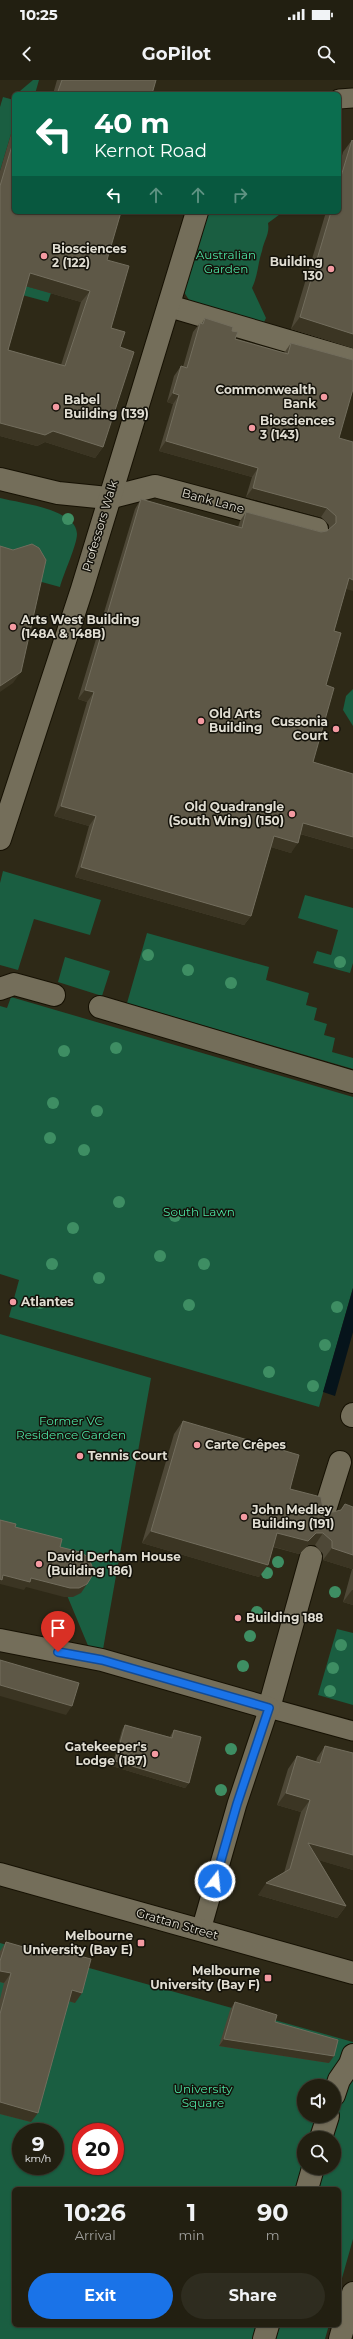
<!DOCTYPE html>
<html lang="en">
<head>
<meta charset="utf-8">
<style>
  :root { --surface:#221f11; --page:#2e2c1f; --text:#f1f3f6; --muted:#a2a29f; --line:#3f3d31; --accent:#1a73e8 }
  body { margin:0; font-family:Montserrat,sans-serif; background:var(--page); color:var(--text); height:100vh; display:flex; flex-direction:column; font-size:15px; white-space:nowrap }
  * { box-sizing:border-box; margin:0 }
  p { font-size:13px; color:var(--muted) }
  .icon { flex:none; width:22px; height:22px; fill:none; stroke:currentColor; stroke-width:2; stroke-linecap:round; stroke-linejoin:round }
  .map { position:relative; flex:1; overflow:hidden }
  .drawer { position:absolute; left:12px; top:2107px; width:329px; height:140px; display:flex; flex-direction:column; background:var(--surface); border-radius:6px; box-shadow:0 1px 3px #0004,0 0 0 1px var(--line) }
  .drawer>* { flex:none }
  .banner { position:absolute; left:12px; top:12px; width:329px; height:122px; border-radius:6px; box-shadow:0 1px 3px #0004,0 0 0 1px var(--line); background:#0b6e4f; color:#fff; overflow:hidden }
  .fabs { position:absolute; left:297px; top:1999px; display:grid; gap:8px }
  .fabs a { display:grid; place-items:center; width:44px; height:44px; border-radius:50%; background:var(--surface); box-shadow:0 1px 3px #0004,0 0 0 1px var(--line); font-size:20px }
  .speed { position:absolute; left:12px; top:2043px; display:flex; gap:8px; font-size:20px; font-weight:700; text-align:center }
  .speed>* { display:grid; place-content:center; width:52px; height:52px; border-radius:50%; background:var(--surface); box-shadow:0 1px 3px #0004,0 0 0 1px var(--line); line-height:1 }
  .speed small { font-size:10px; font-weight:400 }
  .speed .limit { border:6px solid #d22; background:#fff; color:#111 }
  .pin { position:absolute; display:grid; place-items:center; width:34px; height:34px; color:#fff; margin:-41px -17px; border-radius:50% 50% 50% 0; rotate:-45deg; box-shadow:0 0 4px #0007 }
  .pin .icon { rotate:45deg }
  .me { position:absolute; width:44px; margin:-22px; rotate:16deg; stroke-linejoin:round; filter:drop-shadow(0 0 3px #0008) }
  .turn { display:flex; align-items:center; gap:14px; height:84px; padding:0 16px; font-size:18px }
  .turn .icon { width:52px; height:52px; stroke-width:2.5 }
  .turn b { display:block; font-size:28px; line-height:34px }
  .lanes { display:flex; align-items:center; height:38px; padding:0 16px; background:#0003; justify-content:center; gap:20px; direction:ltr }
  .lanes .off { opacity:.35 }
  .eta { display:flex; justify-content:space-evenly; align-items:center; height:68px; text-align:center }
  .eta b { font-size:24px; font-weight:700; line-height:28px }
  .button { display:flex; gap:8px; margin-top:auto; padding:8px 16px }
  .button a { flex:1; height:46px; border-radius:24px; background:var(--accent); color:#fff; font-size:16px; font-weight:700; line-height:46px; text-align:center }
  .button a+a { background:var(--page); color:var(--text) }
  .status { display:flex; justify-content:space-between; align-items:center; height:28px; padding:0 20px; background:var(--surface); direction:ltr }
  .status svg { height:11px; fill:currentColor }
  header { display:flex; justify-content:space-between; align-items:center; height:52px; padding:0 16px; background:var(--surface); font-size:18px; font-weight:700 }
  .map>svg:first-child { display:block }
  .green { fill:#1a5e41; fill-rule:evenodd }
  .water { fill:#06141b }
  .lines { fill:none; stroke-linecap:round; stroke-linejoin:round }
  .service-casing { stroke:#161103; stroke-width:21 }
  .pedestrian-casing { stroke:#161103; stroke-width:24 }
  .minor-casing { stroke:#161103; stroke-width:24 }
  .tertiary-casing { stroke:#161103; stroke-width:24 }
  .service { stroke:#746e5a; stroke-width:19 }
  .pedestrian { stroke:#746e5a; stroke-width:22 }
  .minor { stroke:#746e5a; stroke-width:22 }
  .tertiary { stroke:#746e5a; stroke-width:22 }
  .tree { fill:#3e8e63 }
  .wall { fill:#4e4837; fill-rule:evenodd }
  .shaded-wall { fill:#3b3523 }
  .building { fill:#5e5847; stroke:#726d5d; fill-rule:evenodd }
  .route-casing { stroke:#114b97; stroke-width:10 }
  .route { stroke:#1a73e8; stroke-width:7 }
  .poi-dot { fill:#f49aa2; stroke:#14120a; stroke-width:1.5 }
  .labels { text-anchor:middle; stroke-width:3; stroke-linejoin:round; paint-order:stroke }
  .poi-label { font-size:12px; font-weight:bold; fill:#e0ddd2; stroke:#14120a; text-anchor:start }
  .park-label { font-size:12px; fill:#4ce1a2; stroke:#14120a }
  .street-label { font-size:12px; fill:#e0ddd2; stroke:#14120a }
</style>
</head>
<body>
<div class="status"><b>10:25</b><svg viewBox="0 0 49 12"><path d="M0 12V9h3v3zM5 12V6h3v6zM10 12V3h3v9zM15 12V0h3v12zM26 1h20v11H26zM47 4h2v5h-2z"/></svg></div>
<header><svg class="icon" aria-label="back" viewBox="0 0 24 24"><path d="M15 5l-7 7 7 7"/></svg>GoPilot<svg class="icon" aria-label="search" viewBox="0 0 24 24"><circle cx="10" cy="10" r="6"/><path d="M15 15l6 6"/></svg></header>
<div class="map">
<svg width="353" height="2259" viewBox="0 0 353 2259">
  <rect width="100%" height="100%" fill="#2e2917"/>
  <g class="green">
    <polygon points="33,0 39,0 35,14 16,14 17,11 20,11"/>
    <polygon points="3,17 14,20 14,44 0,91 0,27"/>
    <path d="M 207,132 L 283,132 L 268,143 C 270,154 264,160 262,171 C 257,186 259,192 252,208 L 266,238 L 263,244 L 191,223 L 182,209 Z"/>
    <polygon points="0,199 51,213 48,222 0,209"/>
    <path d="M 0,418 C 19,423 77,429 77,454 C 77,465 63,495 60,507 L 38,501 L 0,477 Z"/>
    <polygon points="353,609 353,646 343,630 346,616"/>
    <polygon points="3,791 101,820 90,855 34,839 18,890 0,885 0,803"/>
    <polygon points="305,815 353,828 353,883 350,893 313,883 317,871 331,875 338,850 298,838"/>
    <polygon points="147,853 269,887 266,900 309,913 306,925 317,928 314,940 327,944 324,955 335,958 332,972 353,978 353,989 127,923"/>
    <polygon points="65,877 110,891 102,916 58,902"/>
    <polygon points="11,917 353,1017 353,1208 319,1327 9,1237 19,1200 0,1194 0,926 7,928"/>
    <polygon points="0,1254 151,1298 99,1592 41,1453 38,1463 0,1450"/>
    <polygon points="337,1549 353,1553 353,1625 318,1615"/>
    <path d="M 0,1863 L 353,1962 L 353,2159 L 339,2209 L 339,2109 L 14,2109 L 14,2245 L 329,2245 L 325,2259 L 0,2259 ZM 304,2006 L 334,2006 L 334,2036 L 304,2036 ZM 21,2052 L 55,2052 L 55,2086 L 21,2086 ZM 81,2052 L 115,2052 L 115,2086 L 81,2086 ZM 304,2058 L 334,2058 L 334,2088 L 304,2088 Z"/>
  </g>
  <polygon class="water" points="353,1208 353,1252 335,1316 323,1312"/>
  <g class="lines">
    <g class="service-casing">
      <g id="service">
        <polyline points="339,19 353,18"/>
        <polyline points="201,1850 237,1724 269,1628 353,1651"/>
      </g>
    </g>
    <g class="pedestrian-casing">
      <g id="pedestrian">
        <polyline points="169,226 353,280"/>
        <polyline points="0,399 58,413 108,418 155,406 317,449"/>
        <polyline points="0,759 82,509 197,132"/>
        <polyline points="0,909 14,904 54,915"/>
        <polyline points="100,927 353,1002"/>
        <polyline points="352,1336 353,1334"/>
        <polyline points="324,1433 340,1382"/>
        <polyline points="269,1628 311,1477"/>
        <polyline points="334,2015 339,2000 350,1984 353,1975"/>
        <polyline points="321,2058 328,2036"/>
        <polyline points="307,2109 313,2088"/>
        <polyline points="264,2259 268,2245"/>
      </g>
    </g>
    <g class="minor-casing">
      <g id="minor">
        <polyline points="0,1560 102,1580 269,1628"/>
        <polyline points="340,2259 353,2213"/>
      </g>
    </g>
    <g class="tertiary-casing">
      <polyline id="tertiary" points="0,1794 353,1893"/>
    </g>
    <use href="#service" class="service"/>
    <use href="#pedestrian" class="pedestrian"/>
    <use href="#minor" class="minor"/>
    <use href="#tertiary" class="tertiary"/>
  </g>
  <g class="tree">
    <circle cx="68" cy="439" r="6"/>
    <circle cx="148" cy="875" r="6"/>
    <circle cx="340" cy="882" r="6"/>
    <circle cx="188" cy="890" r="6"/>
    <circle cx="231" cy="903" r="6"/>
    <circle cx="116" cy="968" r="6"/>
    <circle cx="64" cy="971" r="6"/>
    <circle cx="53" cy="1023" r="6"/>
    <circle cx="97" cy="1031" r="6"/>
    <circle cx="50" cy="1058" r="6"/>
    <circle cx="84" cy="1070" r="6"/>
    <circle cx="119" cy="1122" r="6"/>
    <circle cx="175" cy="1136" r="6"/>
    <circle cx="73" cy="1148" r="6"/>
    <circle cx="160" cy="1176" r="6"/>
    <circle cx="52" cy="1184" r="6"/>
    <circle cx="204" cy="1184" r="6"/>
    <circle cx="99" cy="1198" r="6"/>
    <circle cx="40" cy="1223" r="6"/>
    <circle cx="189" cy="1225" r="6"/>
    <circle cx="337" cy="1227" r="6"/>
    <circle cx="325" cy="1265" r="6"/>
    <circle cx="269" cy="1292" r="6"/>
    <circle cx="313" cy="1306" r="6"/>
    <circle cx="278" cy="1482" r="6"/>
    <circle cx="267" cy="1493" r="6"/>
    <circle cx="335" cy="1512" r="6"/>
    <circle cx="257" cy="1532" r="6"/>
    <circle cx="250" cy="1556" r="6"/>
    <circle cx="341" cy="1565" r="6"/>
    <circle cx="243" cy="1586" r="6"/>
    <circle cx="333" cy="1588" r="6"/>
    <circle cx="330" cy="1611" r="6"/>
    <circle cx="231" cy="1669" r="6"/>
    <circle cx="221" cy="1710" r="6"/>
  </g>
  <g class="wall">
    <polygon points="57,0 156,0 152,14 53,14"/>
    <path d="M 14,44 L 14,132 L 107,180 L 111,248 L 120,267 L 103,367 L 95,378 L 45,362 L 37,366 L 0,356 L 0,91 ZM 26,206 L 81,222 L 61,285 L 8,270 Z"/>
    <polygon points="352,60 353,268 291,249 326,132 339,132 339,87 343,72"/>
    <polygon points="205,238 232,251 235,259 284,273 291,263 339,358 346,509 334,551 326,605 313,682 353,694 353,769 300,754 291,773 271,767 251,836 244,845 75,797 89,746 54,736 87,622 78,619 135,429 141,419 238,447 240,441 246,432 321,452 327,451 329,450 329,445 321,437 246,417 252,397 159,371 173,324 167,322 174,296 181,286 183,287 193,252 200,243 202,243"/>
    <polygon points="183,1341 329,1433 353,1427 353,1525 343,1522 352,1489 323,1480 323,1474 315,1465 308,1465 299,1474 273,1467 259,1497 142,1463 174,1354"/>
    <polygon points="125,1645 170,1657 171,1655 174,1650 189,1703 185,1708 112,1686 122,1650"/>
    <polygon points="325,1666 353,1790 319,1780 346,1826 337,1838 258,1815 284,1793 301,1732 277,1725 288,1689 297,1676 316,1682 317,1678"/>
    <polygon points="6,1862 45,1874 50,1868 75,1923 69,1921 31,2042 0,2034 0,1919 4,1903 0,1902 0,1871"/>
    <polygon points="235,1922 275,1942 329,1983 219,1966 230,1930"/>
  </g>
  <g class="shaded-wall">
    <polygon points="30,193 90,211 81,222 22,205"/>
    <polygon points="300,237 353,254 353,268 291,249"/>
    <polygon points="173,313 179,315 173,324 167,322"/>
    <polygon points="0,343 53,351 103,367 95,378 45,362 37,366 0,356"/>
    <polygon points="166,361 258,388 252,397 159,371"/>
    <polygon points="253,408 327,428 321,437 246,417"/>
    <polygon points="349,498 353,500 353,511 342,508"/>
    <polygon points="21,592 13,603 0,612 0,606"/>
    <polygon points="85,610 94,612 87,622 78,619"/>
    <polygon points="61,726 96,736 89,746 54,736"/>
    <polygon points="303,743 353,757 353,769 297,753"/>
    <polygon points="274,756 298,763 291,773 267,766"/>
    <polygon points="81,787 251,836 244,845 75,797"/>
    <polygon points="151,1451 268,1485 259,1497 142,1463"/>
    <polygon points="277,1453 323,1453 315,1465 308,1465 299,1474 268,1465"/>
    <polygon points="332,1468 353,1475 353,1489 352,1489 323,1480"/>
    <polygon points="3,1495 87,1504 81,1513 73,1517 64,1517 26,1507 24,1510 0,1504 0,1499"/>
    <polygon points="352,1510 353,1510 353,1525 343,1522"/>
    <polygon points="0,1605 72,1626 66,1635 0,1616"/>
    <polygon points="115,1681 189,1703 185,1708 112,1686"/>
    <polygon points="286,1713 310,1720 301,1732 277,1725"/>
    <polygon points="308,1763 353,1775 353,1790 300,1775"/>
    <polygon points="266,1803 346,1826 337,1838 258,1815"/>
    <polygon points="0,1891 11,1893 4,1903 0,1902"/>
    <polygon points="72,1910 82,1913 75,1923 65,1920"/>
    <polygon points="224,1959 334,1976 329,1983 219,1966"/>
    <polygon points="0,2022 38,2033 31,2042 0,2034"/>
  </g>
  <g class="building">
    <polygon points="62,0 156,0 152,14 57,14"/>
    <path d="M 14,59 L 14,132 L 121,132 L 107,180 L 129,186 L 111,248 L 125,252 L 120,267 L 134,272 L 103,367 L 53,351 L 45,355 L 0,343 L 0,106 ZM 30,193 L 90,211 L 65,286 L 8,270 Z"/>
    <polygon points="352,60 353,61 353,254 300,237 331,132 339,132 339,103"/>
    <polygon points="205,238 233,247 232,251 238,252 235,259 288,274 291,263 353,280 353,309 339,358 353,362 353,500 349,498 334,551 341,553 326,605 334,608 313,682 353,694 353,757 303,743 298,763 274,756 251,836 81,787 96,736 61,726 94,612 85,610 141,419 242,448 246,432 321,452 327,451 336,443 336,436 327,428 253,408 258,388 166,361 179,315 173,313 181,286 187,288 200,243 203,244"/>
    <polygon points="32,464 39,468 46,480 21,592 0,606 0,466 13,470"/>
    <polygon points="183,1341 299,1375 290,1409 321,1417 323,1429 329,1433 341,1430 345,1424 353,1427 353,1475 332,1468 332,1461 323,1453 316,1453 308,1461 277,1453 268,1485 151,1451"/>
    <polygon points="0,1440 16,1444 15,1447 62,1459 60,1467 80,1472 88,1477 92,1486 92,1496 87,1504 79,1508 70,1508 31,1498 30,1502 3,1495 2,1500 0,1499"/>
    <polygon points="0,1580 79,1603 72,1626 0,1605"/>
    <polygon points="125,1645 172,1658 174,1650 201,1657 189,1703 115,1681"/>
    <polygon points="325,1666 353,1673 353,1775 308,1763 346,1826 266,1803 290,1789 310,1720 286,1713 297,1676 320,1683"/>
    <polygon points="6,1862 48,1874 50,1868 91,1879 82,1913 72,1910 38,2033 0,2022 0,1934 11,1893 0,1891 0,1881"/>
    <polygon points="235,1922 277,1935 275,1942 338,1960 334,1976 224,1959"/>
  </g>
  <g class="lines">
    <g class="route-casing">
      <polyline id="route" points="58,1572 102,1580 269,1628 237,1724 215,1801"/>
    </g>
    <use href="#route" class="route"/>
  </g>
  <g class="poi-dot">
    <circle cx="44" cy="176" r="4"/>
    <circle cx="331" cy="189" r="4"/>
    <circle cx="324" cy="317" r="4"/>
    <circle cx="56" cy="327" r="4"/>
    <circle cx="252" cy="348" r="4"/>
    <circle cx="13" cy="547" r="4"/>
    <circle cx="201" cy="641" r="4"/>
    <circle cx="336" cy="649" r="4"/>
    <circle cx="292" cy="734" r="4"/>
    <circle cx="13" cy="1222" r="4"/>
    <circle cx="197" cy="1365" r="4"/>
    <circle cx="80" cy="1376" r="4"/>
    <circle cx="244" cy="1437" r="4"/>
    <circle cx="39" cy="1484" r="4"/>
    <circle cx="238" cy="1538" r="4"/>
    <circle cx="155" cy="1674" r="4"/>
    <rect x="137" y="1859" width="8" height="8" rx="2"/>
    <rect x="264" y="1894" width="8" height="8" rx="2"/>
  </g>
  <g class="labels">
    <g class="poi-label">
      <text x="52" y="173">Biosciences<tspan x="52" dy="14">2 (122)</tspan></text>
      <text x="323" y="186" text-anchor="end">Building<tspan x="323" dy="14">130</tspan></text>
      <text x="316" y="314" text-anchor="end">Commonwealth<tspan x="316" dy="14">Bank</tspan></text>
      <text x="64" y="324">Babel<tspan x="64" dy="14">Building (139)</tspan></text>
      <text x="260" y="345">Biosciences<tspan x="260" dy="14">3 (143)</tspan></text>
      <text x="21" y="544">Arts West Building<tspan x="21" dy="14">(148A &amp; 148B)</tspan></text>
      <text x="209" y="638">Old Arts<tspan x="209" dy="14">Building</tspan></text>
      <text x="328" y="646" text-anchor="end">Cussonia<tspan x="328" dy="14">Court</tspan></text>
      <text x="284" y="731" text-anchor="end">Old Quadrangle<tspan x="284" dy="14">(South Wing) (150)</tspan></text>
      <text x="21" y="1226">Atlantes</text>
      <text x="205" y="1369">Carte Crêpes</text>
      <text x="88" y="1380">Tennis Court</text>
      <text x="252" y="1434">John Medley<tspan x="252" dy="14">Building (191)</tspan></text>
      <text x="47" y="1481">David Derham House<tspan x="47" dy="14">(Building 186)</tspan></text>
      <text x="246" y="1542">Building 188</text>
      <text x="147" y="1671" text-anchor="end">Gatekeeper's<tspan x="147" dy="14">Lodge (187)</tspan></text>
      <text x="133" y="1860" text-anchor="end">Melbourne<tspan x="133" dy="14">University (Bay E)</tspan></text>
      <text x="260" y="1895" text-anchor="end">Melbourne<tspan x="260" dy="14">University (Bay F)</tspan></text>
    </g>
    <g class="park-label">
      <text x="226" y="179">Australian<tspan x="226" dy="14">Garden</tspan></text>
      <text x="199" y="1136">South Lawn</text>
      <text x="71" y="1345">Former VC<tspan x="71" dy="14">Residence Garden</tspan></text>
      <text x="203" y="2013">University<tspan x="203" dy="14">Square</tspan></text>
    </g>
    <g class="street-label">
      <text transform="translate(213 421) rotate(15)" y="4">Bank Lane</text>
      <text transform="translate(100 446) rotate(-73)" y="4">Professors Walk</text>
      <text transform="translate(177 1844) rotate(16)" y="4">Grattan Street</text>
    </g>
  </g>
</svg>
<div class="fabs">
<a><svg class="icon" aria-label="sound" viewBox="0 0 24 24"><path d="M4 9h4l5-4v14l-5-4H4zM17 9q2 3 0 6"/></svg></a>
<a><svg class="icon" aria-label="search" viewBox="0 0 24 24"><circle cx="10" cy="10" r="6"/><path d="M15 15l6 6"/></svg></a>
</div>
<div class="speed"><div>9<small>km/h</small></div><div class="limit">20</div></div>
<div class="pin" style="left:58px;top:1572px;background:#d93025"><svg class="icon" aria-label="arrive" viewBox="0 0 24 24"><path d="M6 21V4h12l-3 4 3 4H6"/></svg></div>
<svg class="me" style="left:215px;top:1801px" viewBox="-20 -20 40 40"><circle r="17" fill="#1a73e8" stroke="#fff" stroke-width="3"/><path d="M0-11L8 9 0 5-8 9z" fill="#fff"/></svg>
<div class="banner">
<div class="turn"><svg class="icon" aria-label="left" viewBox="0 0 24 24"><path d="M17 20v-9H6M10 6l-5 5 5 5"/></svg><div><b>40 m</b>Kernot Road</div></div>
<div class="lanes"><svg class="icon" aria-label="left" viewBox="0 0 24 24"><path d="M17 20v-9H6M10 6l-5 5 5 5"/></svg><svg class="icon off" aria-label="ahead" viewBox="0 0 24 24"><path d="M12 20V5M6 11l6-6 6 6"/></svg><svg class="icon off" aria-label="ahead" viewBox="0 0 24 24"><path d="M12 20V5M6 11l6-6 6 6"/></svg><svg class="icon off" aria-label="right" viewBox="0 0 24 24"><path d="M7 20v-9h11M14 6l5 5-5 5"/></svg></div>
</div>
<section class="drawer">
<div class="eta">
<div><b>10:26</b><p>Arrival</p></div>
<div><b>1</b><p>min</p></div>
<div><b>90</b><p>m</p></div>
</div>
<div class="button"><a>Exit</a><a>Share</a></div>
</section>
</div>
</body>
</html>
